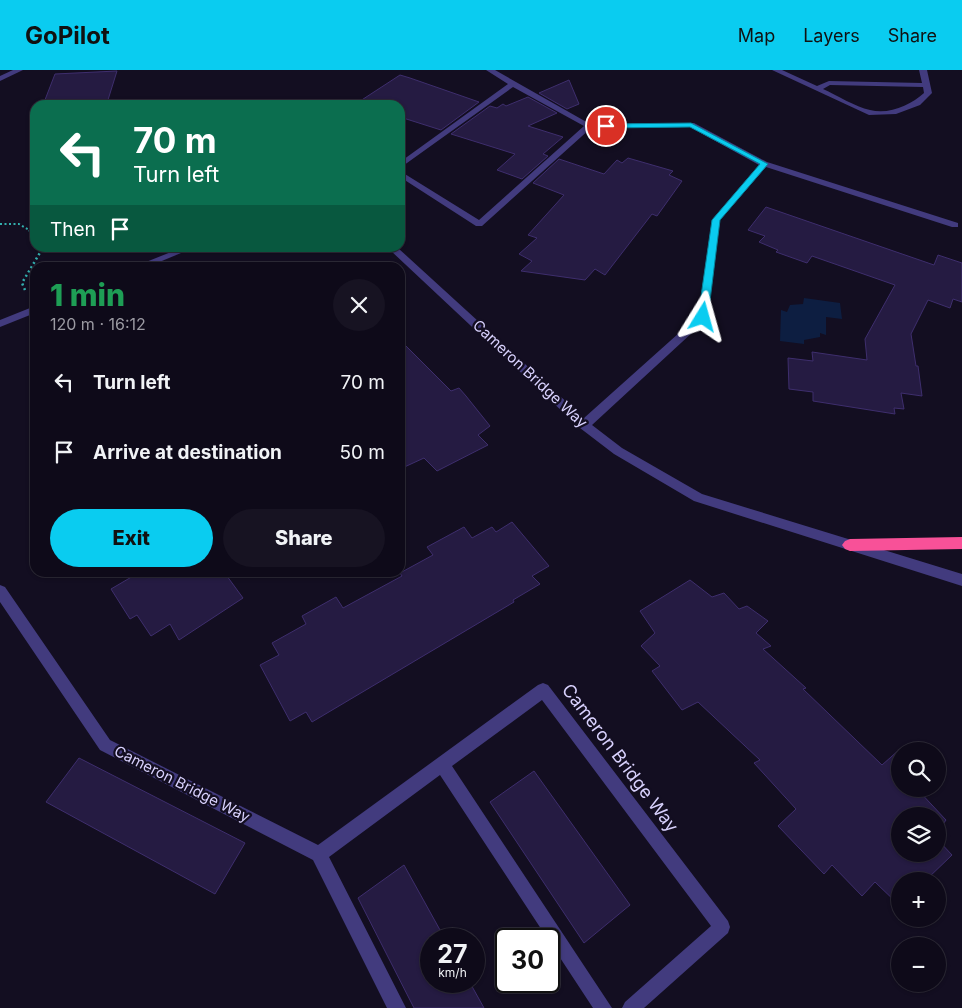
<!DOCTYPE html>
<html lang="en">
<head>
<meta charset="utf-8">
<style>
  :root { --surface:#0e0a19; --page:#171322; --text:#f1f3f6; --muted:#9b9aa2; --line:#2e2b38; --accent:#0accf0 }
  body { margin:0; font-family:Inter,sans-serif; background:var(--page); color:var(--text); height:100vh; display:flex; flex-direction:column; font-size:19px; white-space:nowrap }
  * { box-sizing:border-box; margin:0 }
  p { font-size:16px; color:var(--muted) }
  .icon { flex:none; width:28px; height:28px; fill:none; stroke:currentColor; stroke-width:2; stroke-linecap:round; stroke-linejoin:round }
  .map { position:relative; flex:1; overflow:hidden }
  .drawer { position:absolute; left:30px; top:192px; width:375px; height:315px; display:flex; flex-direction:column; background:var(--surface); border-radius:15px; box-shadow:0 1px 4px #0004,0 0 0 1px var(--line) }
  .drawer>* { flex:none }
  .guide { position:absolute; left:30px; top:30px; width:375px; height:152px; border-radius:15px; box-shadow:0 1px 4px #0004,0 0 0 1px var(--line); background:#0b6e4f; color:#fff; overflow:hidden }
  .fabs { position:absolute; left:891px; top:672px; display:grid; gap:10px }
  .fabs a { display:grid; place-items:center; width:55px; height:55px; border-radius:50%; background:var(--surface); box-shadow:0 1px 4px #0004,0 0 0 1px var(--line); font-size:25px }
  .speed { position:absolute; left:420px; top:858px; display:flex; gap:10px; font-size:25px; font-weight:700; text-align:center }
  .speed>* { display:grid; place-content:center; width:65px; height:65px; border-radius:50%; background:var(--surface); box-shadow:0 1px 4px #0004,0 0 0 1px var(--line); line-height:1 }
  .speed small { font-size:12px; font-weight:400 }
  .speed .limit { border:2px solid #111; border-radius:8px; background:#fff; color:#111 }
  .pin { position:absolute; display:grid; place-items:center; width:42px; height:42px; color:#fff; margin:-21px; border:2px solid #fff; border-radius:50%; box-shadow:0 1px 5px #0007 }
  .me { position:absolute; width:55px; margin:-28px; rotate:8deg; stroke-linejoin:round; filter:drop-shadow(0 0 4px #0008) }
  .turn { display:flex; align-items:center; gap:18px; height:105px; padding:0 20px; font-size:22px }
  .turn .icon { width:65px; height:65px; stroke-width:2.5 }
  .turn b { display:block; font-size:35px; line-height:42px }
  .then { display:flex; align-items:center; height:48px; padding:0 20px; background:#0003; gap:10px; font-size:19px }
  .round { display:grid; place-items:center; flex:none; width:52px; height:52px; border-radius:26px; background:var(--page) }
  .overview { display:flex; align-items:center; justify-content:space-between; height:85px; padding:0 20px }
  h1 { font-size:30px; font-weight:800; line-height:38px; color:#1e9e55 }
  .action { display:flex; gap:10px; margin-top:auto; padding:10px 20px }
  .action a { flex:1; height:58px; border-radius:30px; background:var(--accent); color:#111; font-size:20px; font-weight:800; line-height:58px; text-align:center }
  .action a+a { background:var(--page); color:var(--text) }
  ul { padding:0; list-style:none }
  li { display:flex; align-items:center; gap:15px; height:70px; padding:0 20px }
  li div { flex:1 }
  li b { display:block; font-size:19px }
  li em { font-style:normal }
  header { display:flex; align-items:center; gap:30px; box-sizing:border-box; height:70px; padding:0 25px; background:var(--accent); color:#111 }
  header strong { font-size:24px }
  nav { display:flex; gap:28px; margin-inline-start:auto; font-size:18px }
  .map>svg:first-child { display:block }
  .water { fill:#0d1e41 }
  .building { fill:#251b42; stroke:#3e2e6d }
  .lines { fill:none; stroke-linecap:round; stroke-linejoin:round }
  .path-far1 { stroke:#33afae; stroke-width:2; stroke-dasharray:2 2.5; stroke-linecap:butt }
  .path { stroke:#33afae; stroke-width:2.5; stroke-dasharray:2 3; stroke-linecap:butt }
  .minor { fill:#423b7e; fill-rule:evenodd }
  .highway { fill:#f85198; fill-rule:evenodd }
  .route { fill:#0accf0; stroke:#06859c }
  .labels { text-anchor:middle; stroke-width:4.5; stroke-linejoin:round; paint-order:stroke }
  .street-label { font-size:15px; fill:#d8d1fd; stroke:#130e21 }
  .near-street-label { font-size:18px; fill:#d8d1fd; stroke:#130e21 }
</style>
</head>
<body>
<header>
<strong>GoPilot</strong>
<nav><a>Map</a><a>Layers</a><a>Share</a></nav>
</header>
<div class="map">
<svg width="962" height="938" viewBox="0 0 962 938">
  <rect width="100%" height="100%" fill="#130e21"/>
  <polygon class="water" points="804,228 840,233 842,249 826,247 826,265 820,263 820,267 804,270 804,274 780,271 781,240 787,242 790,235 803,234"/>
  <g class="building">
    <polygon points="117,1 107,33 43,35 55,4"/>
    <polygon points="400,5 410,8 479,32 441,60 400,47 400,35 354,35"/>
    <polygon points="569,10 579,34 567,39 539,23"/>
    <polygon points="528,27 557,43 528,56 563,67 543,84 548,86 522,109 497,100 515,84 451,64 490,36 497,38 503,34 506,36"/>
    <polygon points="628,88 673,101 669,105 682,111 657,146 652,144 605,205 595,199 585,210 521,201 532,191 519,184 537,168 528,165 564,125 533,113 559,89 604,104 617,90 622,93"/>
    <polygon points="766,137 934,195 938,185 962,193 962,232 953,229 950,238 928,230 911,264 916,296 918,296 922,326 901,323 904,339 894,338 895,344 813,331 813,322 789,319 788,288 813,291 812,282 867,290 865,269 895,215 812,186 807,193 776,182 778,180 759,172 765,166 748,160"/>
    <polygon points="400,270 451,321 459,318 466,326 490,356 478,365 488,375 437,401 424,388 400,399"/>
    <polygon points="512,452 549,496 532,506 540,514 513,530 514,532 312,652 306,642 290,651 260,595 279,585 272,573 306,554 302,546 336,527 343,538 402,506 400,503 433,485 427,477 464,457 472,468 492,457 496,462"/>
    <polygon points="140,502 224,502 243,528 179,570 170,554 151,566 137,545 130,549 111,519"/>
    <polygon points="690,510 712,527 724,523 739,539 747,536 768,551 756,563 771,576 763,579 806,618 803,619 882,695 900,679 900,719 917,719 946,750 938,761 938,746 900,746 900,784 938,784 938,770 952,785 925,811 900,811 900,836 875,812 862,826 832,795 824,804 778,756 796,739 754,693 760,690 698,632 682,640 652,601 660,596 641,576 655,563 640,541"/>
    <polygon points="79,688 245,773 215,824 46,732"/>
    <polygon points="534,701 630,835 584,873 490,732"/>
    <polygon points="404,795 445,869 431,869 431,911 469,911 484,938 414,938 358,828"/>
  </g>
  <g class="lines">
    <polyline class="path-far1" points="0,154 19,154 31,161"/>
    <g class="path">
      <polyline points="29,160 35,165"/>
      <polyline points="25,220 22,213 41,181 40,178"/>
    </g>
    <g class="minor">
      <polygon points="13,0 23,0 0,11 0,6"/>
      <polygon points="486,0 495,0 590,54 694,53 767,92 958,153 958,157 952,157 766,97 720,150 707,249 592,355 622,378 702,424 962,504 962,516 694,431 614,384 580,358 390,180 389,178 398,178 584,348 698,246 712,150 759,95 690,57 591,58 482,156 476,156 400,107 400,101 479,150 584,56 513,17 400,98 400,92 508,14"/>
      <path d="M 772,0 L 782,0 L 817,16 L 829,11 L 922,13 L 919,0 L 927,0 L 932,23 L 920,35 L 896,44 L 869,45 ZM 830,15 L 923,17 L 924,23 C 911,35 889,45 870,40 C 855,37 837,25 823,19 Z"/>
      <polygon points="181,178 193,178 145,198 131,198"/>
      <polygon points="35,236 35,243 0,257 0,250"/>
      <polygon points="0,515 5,517 110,670 318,775 538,615 543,613 548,615 728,851 730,857 728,863 644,938 622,938 625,932 711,856 542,630 452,696 612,938 593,938 440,705 329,787 406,938 387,938 313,790 100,680 0,532"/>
    </g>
    <polygon class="highway" points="962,467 962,479 850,481 845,479 842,475 845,471 850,469"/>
  </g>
  <polygon class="route" points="691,53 768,94 720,150 708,247 703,250 698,247 712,150 760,94 690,57 606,58 603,56 606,54"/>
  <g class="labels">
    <g class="street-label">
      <text transform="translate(530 304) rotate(43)" y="5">Cameron Bridge Way</text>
      <text transform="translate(182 714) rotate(27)" y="5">Cameron Bridge Way</text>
    </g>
    <g class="near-street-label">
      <text transform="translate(620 688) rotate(53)" y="6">Cameron Bridge Way</text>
    </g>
  </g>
</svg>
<div class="fabs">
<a><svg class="icon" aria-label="search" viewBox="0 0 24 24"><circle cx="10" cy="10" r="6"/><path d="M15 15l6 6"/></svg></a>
<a><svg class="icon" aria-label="layers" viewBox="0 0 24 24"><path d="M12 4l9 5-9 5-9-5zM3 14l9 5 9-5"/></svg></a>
<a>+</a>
<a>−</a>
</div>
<div class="speed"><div>27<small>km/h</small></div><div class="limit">30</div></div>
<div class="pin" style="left:606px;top:56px;background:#d93025"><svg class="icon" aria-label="arrive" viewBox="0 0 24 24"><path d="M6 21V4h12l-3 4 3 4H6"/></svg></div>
<svg class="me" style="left:703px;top:247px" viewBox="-20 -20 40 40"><path d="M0-17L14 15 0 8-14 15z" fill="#0accf0" stroke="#fff" stroke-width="4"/></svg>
<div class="guide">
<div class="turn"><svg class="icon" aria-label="left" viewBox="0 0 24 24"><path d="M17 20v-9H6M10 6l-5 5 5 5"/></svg><div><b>70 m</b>Turn left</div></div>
<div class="then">Then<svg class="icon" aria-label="arrive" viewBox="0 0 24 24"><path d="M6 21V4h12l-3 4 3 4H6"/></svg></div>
</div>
<section class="drawer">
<div class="overview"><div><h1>1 min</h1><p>120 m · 16:12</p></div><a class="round"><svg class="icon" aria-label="close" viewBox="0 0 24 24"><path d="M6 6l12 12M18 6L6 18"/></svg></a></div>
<ul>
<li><svg class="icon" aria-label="left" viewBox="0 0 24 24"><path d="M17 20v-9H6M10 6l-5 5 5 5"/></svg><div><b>Turn left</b></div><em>70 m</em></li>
<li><svg class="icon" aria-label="arrive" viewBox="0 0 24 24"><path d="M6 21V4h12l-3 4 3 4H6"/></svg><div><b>Arrive at destination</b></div><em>50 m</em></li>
</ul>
<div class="action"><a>Exit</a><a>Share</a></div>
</section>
</div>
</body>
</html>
